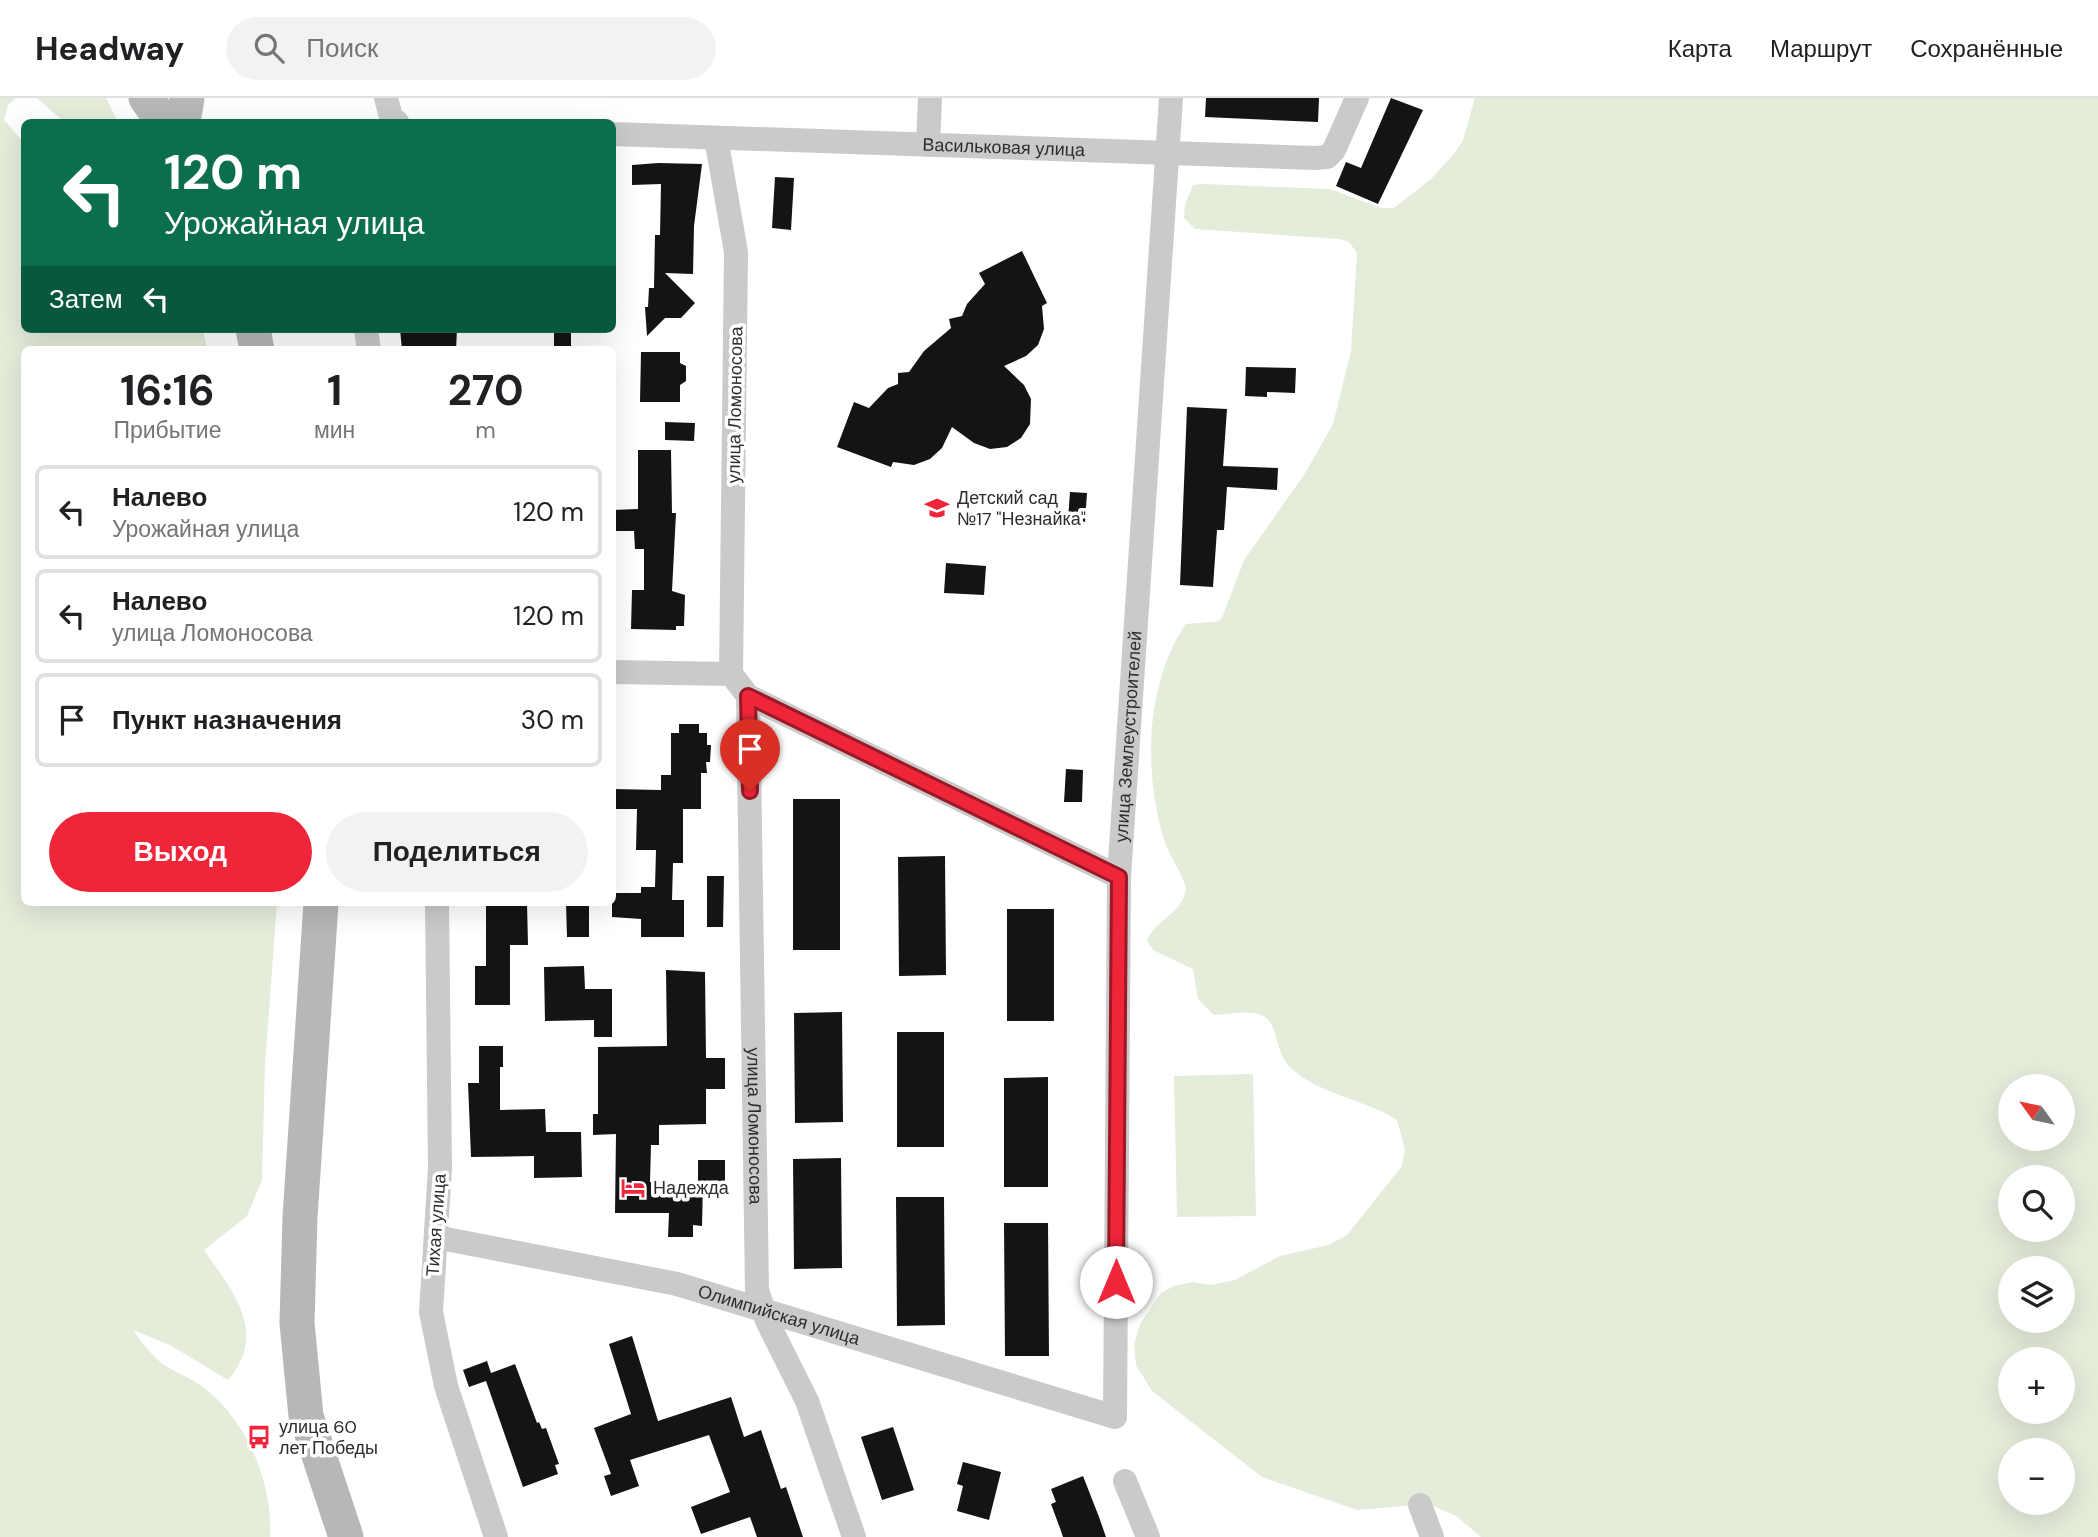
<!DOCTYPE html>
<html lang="ru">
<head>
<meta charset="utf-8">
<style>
  :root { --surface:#fff; --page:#f2f2f2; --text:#202124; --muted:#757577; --line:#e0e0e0; --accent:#ef253a }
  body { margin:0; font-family:"DM Sans",sans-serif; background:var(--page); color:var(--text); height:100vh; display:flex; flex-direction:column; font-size:26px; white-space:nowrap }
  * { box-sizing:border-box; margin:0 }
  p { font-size:23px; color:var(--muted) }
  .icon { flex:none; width:38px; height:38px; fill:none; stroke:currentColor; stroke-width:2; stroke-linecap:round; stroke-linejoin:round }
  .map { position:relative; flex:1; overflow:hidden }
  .sheet { position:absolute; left:21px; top:248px; width:595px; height:560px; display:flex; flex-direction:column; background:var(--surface); border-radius:10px; box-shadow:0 7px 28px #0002 }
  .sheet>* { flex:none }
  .top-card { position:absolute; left:21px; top:21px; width:595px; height:214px; border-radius:10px; box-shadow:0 7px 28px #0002; background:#0b6e4f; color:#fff; overflow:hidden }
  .needle { width:46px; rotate:303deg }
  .controls { position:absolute; left:1998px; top:976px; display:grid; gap:14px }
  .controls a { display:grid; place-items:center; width:77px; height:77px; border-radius:50%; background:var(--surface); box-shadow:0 7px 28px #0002; font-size:35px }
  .pin { position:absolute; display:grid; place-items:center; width:60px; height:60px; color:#fff; margin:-72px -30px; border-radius:50% 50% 50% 0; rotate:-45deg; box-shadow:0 0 7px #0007 }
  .pin .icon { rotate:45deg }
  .me { position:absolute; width:77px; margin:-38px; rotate:0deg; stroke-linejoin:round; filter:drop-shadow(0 0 5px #0008) }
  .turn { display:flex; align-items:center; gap:24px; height:147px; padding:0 28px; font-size:32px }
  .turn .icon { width:91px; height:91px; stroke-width:2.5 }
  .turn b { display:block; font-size:49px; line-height:60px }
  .then { display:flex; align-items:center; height:66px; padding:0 28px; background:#0003; gap:14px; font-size:26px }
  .eta { display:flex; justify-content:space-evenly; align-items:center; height:119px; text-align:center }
  .eta b { font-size:42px; font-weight:700; line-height:49px }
  .action { display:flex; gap:14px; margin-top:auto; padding:14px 28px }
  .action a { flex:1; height:80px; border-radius:42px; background:var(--accent); color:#fff; font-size:28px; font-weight:700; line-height:80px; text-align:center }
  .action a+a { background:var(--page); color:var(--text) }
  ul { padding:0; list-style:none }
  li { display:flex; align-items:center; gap:21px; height:94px; margin:0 14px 10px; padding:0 14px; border:4px solid var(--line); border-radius:10px }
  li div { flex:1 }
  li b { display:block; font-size:26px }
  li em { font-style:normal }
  header { display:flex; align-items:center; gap:42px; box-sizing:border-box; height:98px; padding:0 35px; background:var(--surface); border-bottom:2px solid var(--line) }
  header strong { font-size:33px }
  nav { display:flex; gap:38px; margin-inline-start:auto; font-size:24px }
  .search { width:490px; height:63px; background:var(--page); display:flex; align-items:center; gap:18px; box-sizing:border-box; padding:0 24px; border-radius:38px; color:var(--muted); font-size:26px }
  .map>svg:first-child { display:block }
  .green { fill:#e4ecda; fill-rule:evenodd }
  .building { fill:#141414 }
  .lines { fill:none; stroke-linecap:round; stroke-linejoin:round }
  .street { stroke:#cacaca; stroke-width:24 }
  .secondary { stroke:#b7b7b7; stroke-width:35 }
  .route-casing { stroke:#9b1826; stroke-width:18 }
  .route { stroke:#ef253a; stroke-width:12 }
  .labels { text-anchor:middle; stroke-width:7; stroke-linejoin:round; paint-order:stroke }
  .street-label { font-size:18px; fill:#2d2d2d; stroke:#fff }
  .poi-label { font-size:18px; fill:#2d2d2d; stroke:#fff; text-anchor:start }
</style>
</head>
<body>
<header>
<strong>Headway</strong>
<div class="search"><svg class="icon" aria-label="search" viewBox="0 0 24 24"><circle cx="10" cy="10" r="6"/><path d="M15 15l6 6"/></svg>Поиск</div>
<nav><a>Карта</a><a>Маршрут</a><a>Сохранённые</a></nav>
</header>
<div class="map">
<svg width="2098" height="1439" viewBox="0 0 2098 1439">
  <rect width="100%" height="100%" fill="#fff"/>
  <g class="green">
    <path d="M 0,0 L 16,0 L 8,7 L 4,22 L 24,45 L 24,231 L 203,231 L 207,252 L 24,252 L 24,805 L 277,805 L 265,966 L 262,1082 L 247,1118 L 204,1152 C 232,1193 269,1234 228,1282 L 170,1247 L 133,1232 C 140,1242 148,1253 157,1261 C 169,1273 189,1278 203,1289 C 247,1322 273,1385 270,1439 L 0,1439 Z"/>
    <polygon points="37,0 106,0 118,24 64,24"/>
    <path d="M 1475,0 L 2098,0 L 2098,1439 L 1481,1439 L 1456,1418 L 1429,1406 L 1357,1412 L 1262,1379 L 1152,1293 L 1136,1267 L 1134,1246 L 1140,1226 L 1161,1195 L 1174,1188 L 1193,1184 L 1211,1187 L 1235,1182 L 1280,1158 L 1329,1147 L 1347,1137 L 1402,1068 L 1405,1051 L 1397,1022 C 1364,1001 1317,996 1290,969 C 1274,953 1278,924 1263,918 C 1249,911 1230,917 1214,917 L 1198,901 L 1193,871 L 1153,852 L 1147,843 C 1156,819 1183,817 1186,790 C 1180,770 1167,755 1162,735 C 1144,669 1146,584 1186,526 L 1219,523 L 1222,520 L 1244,462 L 1304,377 L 1333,326 L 1351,253 L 1357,155 L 1349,144 L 1339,141 L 1195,131 L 1184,120 L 1185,107 L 1193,87 L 1203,86 L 1330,91 L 1381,110 L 1394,110 L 1431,81 L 1454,56 L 1463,42 ZM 2011,989 L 2063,989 L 2063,1041 L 2011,1041 ZM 2011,1080 L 2063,1080 L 2063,1132 L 2011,1132 ZM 2011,1171 L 2063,1171 L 2063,1223 L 2011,1223 ZM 2011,1262 L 2063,1262 L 2063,1314 L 2011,1314 ZM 2011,1353 L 2063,1353 L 2063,1405 L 2011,1405 Z"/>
    <polygon points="1253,976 1256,1118 1177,1119 1174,978"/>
  </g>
  <g class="building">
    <polygon points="1206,0 1319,0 1318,24 1205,19"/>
    <polygon points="1391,0 1423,12 1378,106 1336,88 1346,64 1361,70"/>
    <polygon points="658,65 702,66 694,128 693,176 665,175 695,205 681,220 665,220 647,238 645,209 648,209 649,190 654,190 655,137 660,137 661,86 632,87 632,67"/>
    <polygon points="775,79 794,80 791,132 772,130"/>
    <polygon points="1022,153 1047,205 1042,208 1044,231 1038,247 1026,258 1004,268 1024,287 1031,301 1030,326 1021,340 1007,349 990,351 974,345 952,329 942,350 930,361 914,367 893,364 891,369 837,349 854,304 869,310 888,290 898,286 898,275 909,274 924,253 951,230 949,221 962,218 967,206 985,186 979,175"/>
    <polygon points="400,231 457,231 456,252 402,252"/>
    <rect x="554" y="231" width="17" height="21"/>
    <polygon points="641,254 680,254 680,265 686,268 686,283 680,287 680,304 640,304"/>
    <polygon points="1246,269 1296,270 1295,295 1267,294 1267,299 1245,298"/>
    <polygon points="1187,309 1227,311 1223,368 1278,370 1277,392 1227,389 1224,432 1217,432 1213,489 1180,487"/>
    <polygon points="665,324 695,325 694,343 665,342"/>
    <polygon points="638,352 671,352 672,415 676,415 672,493 685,497 684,528 676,528 676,532 631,531 632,492 644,492 644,451 635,451 634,433 612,433 612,412 638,411"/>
    <polygon points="1070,394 1087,395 1085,424 1068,422"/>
    <polygon points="946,465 986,468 984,497 944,495"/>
    <polygon points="679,626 699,626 699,635 707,635 707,647 711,647 710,664 706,664 707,675 701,675 701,711 683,711 683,765 673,765 672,802 684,802 684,839 641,839 641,821 612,819 612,795 641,795 641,789 655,789 656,752 636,752 637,711 612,711 612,691 661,692 661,677 671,677 671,635 679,635"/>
    <polygon points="1066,671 1083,672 1082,704 1064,704"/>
    <rect x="793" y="701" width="47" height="151"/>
    <polygon points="945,758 946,877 899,878 898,759"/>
    <polygon points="707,778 724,778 723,829 707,829"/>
    <polygon points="486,805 527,805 528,847 510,847 510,907 475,907 475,868 486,868"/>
    <polygon points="566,805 589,805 589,839 567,839"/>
    <rect x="1007" y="811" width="47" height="112"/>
    <polygon points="584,868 585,891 612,891 612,939 594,939 594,922 545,923 544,869"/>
    <polygon points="666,872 705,874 706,960 725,960 725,991 706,991 706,1026 659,1027 659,1047 651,1047 650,1084 703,1085 702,1128 693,1127 693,1139 668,1139 669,1115 615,1115 616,1036 593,1037 593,1016 598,1016 598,949 667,948"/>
    <polygon points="842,914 843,1024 795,1025 794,915"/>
    <rect x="897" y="934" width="47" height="115"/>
    <polygon points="479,948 503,948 503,969 500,969 500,1012 545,1011 546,1034 581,1034 582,1079 534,1080 534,1058 471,1059 468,985 479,985"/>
    <polygon points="1048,979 1048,1089 1004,1089 1004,980"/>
    <polygon points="841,1060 842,1170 794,1171 793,1061"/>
    <rect x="698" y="1062" width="27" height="21"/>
    <polygon points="896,1099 944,1099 945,1227 897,1228"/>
    <polygon points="1004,1125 1048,1125 1049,1258 1005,1258"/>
    <polygon points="632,1238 658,1323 731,1299 744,1339 761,1332 781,1391 786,1389 803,1439 757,1439 750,1419 701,1436 691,1409 730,1394 709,1337 630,1362 639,1388 611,1398 604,1378 611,1376 594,1330 631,1316 609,1246"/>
    <polygon points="487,1263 491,1275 515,1266 537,1325 539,1324 542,1331 546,1330 559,1366 555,1367 558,1376 523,1389 486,1283 469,1289 463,1272"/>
    <polygon points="893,1329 914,1392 882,1402 861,1339"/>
    <polygon points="963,1364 1001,1374 989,1422 957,1413 963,1388 957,1386"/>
    <polygon points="1083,1378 1099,1419 1106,1439 1063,1439 1061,1433 1051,1406 1056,1404 1051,1391"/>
  </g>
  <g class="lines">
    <g class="street">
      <polyline points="386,0 391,19 397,24"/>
      <path id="s1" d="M 612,36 L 1316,60 L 1327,59 L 1334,52 L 1357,0"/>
      <polyline points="716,40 736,154 731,576"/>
      <polyline points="928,47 930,0"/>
      <polyline points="366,231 369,252"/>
      <polyline points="612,574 731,576 748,598 1119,779"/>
      <path id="s2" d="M 748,598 L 757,1192 L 767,1223 L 807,1303 L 854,1439"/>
      <polyline points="437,805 440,1070 431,1214 446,1288 496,1439"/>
      <path id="s3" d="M 436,1139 L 677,1186 L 1115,1319 L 1119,779 L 1171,0"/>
      <polyline points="1125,1383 1148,1439"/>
      <polyline points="1420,1407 1432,1439"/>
    </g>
    <g class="secondary">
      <polyline points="146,0 163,24"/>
      <polyline points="183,24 187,0"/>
      <polyline points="253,231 257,252"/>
      <polyline points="321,805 300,1119 297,1225 306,1318 346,1439"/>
    </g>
  </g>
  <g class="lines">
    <g class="route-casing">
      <polyline id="route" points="750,693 748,598 1119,779 1116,1184"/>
    </g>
    <use href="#route" class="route"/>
  </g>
  <defs>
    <g id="school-bare" transform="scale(1.89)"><path d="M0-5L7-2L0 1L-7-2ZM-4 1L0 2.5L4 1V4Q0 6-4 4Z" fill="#ef253a" stroke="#fff" stroke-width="2.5" paint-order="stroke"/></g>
    <g id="hotel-bare" transform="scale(1.89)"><path d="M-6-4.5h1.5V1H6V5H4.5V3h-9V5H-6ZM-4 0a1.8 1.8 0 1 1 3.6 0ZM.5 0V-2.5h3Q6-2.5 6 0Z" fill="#ef253a" stroke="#fff" stroke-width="2.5" paint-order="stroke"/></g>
    <g id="bus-bare" transform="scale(1.89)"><path d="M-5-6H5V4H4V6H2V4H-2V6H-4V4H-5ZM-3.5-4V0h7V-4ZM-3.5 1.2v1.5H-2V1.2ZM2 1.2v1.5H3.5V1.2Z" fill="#ef253a" stroke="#fff" stroke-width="2.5" paint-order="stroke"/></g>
  </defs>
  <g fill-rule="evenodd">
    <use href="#school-bare" x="937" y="410"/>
    <use href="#hotel-bare" x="633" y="1090"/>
    <use href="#bus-bare" x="259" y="1339"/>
  </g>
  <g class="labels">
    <g class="street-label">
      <text dy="6" stroke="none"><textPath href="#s1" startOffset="392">Васильковая улица</textPath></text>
      <text transform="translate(735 307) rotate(-89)" y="6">улица Ломоносова</text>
      <text dy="6" stroke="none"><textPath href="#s3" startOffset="1384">улица Землеустроителей</textPath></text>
      <text dy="6" stroke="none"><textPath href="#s2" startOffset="430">улица Ломоносова</textPath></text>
      <text transform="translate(436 1127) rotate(-86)" y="6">Тихая улица</text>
      <text dy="6" stroke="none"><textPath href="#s3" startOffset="352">Олимпийская улица</textPath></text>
    </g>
    <g class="poi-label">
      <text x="957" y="406">Детский сад<tspan x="957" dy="21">№17 "Незнайка"</tspan></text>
      <text x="653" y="1096">Надежда</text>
      <text x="279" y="1335">улица 60<tspan x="279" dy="21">лет Победы</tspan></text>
    </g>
  </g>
</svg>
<div class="controls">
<a><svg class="needle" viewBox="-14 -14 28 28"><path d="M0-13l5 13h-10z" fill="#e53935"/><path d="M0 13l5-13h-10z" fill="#757577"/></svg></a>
<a><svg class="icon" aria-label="search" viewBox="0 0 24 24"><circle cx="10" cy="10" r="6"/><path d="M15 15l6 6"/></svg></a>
<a><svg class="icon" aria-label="layers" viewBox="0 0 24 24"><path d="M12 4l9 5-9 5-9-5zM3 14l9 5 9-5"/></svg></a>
<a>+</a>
<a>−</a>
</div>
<div class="pin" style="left:750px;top:693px;background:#d93025"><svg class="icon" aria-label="arrive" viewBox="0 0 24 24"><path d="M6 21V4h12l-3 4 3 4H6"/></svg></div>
<svg class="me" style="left:1116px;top:1184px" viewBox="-20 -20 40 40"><circle r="19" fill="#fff"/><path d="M0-13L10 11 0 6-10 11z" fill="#ef253a"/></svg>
<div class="top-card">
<div class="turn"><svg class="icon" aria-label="left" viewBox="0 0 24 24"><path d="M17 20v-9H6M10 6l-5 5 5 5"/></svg><div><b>120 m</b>Урожайная улица</div></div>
<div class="then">Затем<svg class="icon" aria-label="left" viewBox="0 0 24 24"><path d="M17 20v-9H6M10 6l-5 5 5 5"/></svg></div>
</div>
<section class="sheet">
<div class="eta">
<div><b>16:16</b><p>Прибытие</p></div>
<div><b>1</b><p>мин</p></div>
<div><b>270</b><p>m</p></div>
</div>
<ul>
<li><svg class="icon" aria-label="left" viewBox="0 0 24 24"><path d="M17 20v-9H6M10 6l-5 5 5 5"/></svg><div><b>Налево</b><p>Урожайная улица</p></div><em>120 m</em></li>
<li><svg class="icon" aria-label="left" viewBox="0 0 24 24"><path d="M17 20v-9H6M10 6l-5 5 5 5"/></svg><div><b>Налево</b><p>улица Ломоносова</p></div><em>120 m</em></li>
<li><svg class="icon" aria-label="arrive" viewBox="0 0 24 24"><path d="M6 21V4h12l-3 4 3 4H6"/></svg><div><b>Пункт назначения</b></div><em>30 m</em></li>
</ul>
<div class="action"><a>Выход</a><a>Поделиться</a></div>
</section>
</div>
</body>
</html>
